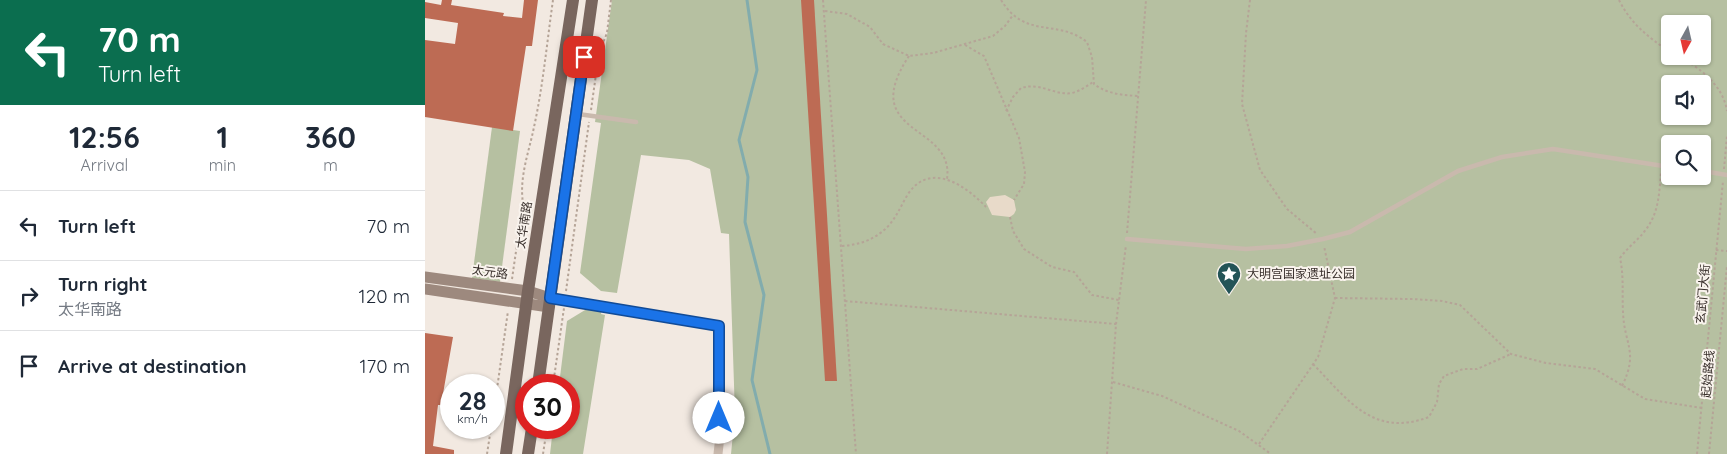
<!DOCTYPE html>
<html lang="en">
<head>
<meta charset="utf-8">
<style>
  :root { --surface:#fff; --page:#f2f2f3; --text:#1f2937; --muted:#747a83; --line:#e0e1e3 }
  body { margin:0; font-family:Quicksand,"Noto Sans SC",sans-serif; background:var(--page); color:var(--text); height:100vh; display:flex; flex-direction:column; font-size:19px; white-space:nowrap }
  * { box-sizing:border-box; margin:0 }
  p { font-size:16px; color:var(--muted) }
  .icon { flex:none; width:28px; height:28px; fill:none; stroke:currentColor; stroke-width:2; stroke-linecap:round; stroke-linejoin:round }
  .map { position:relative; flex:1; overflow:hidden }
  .panel { display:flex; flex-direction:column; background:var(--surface); width:425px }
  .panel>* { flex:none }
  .guide { background:#0b6e4f; color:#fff; overflow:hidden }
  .needle { width:32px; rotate:188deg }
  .tools { position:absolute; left:1236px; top:15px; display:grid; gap:10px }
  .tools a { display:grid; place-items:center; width:50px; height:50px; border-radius:5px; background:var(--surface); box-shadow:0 1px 4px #0004; font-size:25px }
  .speed { position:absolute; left:15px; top:374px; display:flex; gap:10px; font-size:25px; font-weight:700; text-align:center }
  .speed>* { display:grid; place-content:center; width:65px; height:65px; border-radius:50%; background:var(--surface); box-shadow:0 1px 4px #0004; line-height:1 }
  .speed small { font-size:12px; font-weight:400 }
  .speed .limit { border:8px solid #d22; background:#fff; color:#111 }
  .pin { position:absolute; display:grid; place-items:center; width:42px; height:42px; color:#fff; margin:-21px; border-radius:10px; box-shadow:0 2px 8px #0006 }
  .me { position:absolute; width:55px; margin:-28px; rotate:0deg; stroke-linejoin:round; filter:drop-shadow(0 0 4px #0008) }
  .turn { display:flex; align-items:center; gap:18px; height:105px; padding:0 15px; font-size:22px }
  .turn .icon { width:65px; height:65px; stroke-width:2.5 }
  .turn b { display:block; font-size:35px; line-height:42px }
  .eta { display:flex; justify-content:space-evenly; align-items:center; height:85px; text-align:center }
  .eta b { font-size:30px; font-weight:800; line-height:35px }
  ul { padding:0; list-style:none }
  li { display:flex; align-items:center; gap:15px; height:70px; padding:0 15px; border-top:1px solid var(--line) }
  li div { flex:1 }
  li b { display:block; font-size:19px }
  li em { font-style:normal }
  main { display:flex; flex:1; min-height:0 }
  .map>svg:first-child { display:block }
  .green { fill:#b6c0a1; fill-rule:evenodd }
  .plaza { fill:#e8dac9 }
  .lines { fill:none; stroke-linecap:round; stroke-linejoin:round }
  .stream { stroke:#82acad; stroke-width:3 }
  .building { fill:#bd6b54 }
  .path { stroke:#b5a497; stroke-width:2; stroke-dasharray:2.5 2.5; stroke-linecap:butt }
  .service { stroke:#c9b9ad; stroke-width:4.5 }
  .minor { stroke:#c9b9ad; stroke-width:9 }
  .secondary { stroke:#9d897e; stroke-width:11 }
  .primary { stroke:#79665e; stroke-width:12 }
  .route-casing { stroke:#114b97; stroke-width:12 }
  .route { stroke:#1a73e8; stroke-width:9 }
  .labels { text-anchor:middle; stroke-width:4; stroke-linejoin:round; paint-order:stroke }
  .street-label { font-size:12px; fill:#382f2b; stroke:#f9f3ed }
  .poi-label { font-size:12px; fill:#382f2b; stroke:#f9f3ed; text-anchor:start }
</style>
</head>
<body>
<main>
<section class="panel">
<div class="guide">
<div class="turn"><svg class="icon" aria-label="left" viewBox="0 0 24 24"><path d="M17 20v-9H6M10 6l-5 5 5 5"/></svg><div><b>70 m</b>Turn left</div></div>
</div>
<div class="eta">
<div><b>12:56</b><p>Arrival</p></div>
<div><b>1</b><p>min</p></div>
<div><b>360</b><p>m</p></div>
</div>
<ul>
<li><svg class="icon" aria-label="left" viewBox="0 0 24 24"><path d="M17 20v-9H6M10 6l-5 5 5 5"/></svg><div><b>Turn left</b></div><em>70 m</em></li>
<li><svg class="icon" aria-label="right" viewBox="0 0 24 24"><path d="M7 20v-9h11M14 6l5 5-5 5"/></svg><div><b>Turn right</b><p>太华南路</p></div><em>120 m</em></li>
<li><svg class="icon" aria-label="arrive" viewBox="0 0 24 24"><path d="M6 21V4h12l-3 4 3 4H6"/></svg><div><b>Arrive at destination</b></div><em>170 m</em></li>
</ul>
</section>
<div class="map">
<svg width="1302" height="454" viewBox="0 0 1302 454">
  <rect width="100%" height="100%" fill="#f2e9e1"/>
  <g class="green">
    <path d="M 187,0 L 1302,0 L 1302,454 L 306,454 L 310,414 L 304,234 L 296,233 L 285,169 L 264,160 L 216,155 L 192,293 L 176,291 L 155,273 L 176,123 L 170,122 ZM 1245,24 L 1278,24 L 1278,56 L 1245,56 ZM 1245,84 L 1278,84 L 1278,116 L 1245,116 ZM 1245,144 L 1278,144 L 1278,176 L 1245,176 Z"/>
    <polygon points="67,127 95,131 75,282 47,278"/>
    <polygon points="165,307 177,309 176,314 180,315 158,454 125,454 128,428 144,428 144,385 134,385 142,321"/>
  </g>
  <polygon class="plaza" points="580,195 589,200 591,210 589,214 585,217 567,215 561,202 565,197"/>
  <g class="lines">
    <polyline class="stream" points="322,0 332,70 314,140 323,177 320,222 339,295 327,380 345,454"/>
  </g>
  <g class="building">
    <polygon points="17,0 27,0 26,5 79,13 78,16 97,18 99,0 113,0 107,46 101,46 88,131 0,117 0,40 30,44 33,23 0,18 0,2 16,5"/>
    <polygon points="376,0 389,0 412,381 400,381"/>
    <polygon points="0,333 28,337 16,405 13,405 8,446 29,450 29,454 0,454"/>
  </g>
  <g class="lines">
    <g class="path">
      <polyline points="398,0 431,454"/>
      <path d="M 576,0 C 601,40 631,18 662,42 L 667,57 L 669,84 C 682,94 697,95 713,96"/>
      <polyline points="825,0 821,33 817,104 835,170 862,209 892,234"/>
      <path d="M 1194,0 C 1206,24 1223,37 1245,52"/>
      <polyline points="400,11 422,14 445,27 458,44 484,56 508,53 568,36 580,26 588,15"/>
      <polyline points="540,45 559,56 594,138 600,172 599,184 589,200"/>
      <path d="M 484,56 C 431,136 530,123 522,179"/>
      <path d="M 1253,56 C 1275,68 1298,85 1302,111"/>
      <polyline points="166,110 174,53 182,33 186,0"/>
      <path d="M 581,111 L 588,97 L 596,88 C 616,82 630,96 647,93 C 655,91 662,86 668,82"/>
      <polyline points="1299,169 1302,136"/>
      <polyline points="585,217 588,231 599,249 627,267 649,272 667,295 694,300"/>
      <polyline points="702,233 721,0"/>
      <path d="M 417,246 C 430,245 443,242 454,234 C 469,224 474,209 483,194 C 506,160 542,187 561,207"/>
      <polyline points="1291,250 1302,251"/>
      <path d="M 87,279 L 98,203 C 94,177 104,152 109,127 C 118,86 122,42 128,0"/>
      <polyline points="141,291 164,122"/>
      <polyline points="910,298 987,299 1017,301 1035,305 1086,354 1121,363 1170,369 1220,399 1277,408"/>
      <polyline points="420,301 691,324"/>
      <path d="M 888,364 C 923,400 948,438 1004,417 L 1012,402 L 1014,384 L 1019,376 L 1038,369 L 1052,369 L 1086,354"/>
      <polyline points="688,382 737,396 814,431 846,454"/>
      <polyline points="128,385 139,308"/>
      <path d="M 1197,386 C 1214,352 1199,344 1198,312 C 1197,293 1199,276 1195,258 C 1202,248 1212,241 1219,232 C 1234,214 1234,194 1236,173"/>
      <polyline points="69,410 83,311"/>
      <polyline points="834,444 893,357 910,298 899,246"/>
      <polyline points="62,454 66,428"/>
      <polyline points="118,454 122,428"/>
      <polyline points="682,454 691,324 701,245"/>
      <polyline points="1272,454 1298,181"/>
      <polyline points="1284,454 1302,266"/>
    </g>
    <g class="service">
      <polyline points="153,114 211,122"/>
      <polyline points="1278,171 1302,175"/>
      <polyline points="702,239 821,249 862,246 898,239 925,232 1033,171 1077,157 1128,149 1245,167"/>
    </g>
    <polyline class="minor" points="125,298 294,326 295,436 293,454"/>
    <g class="secondary">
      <polyline points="0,277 103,291 125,298"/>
      <polyline points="0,289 124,307"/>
    </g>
    <g class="primary">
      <polyline points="113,385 167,0"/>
      <polyline points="81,454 103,291 148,0"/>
      <polyline points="103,454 107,428"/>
    </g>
  </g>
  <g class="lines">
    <g class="route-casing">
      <polyline id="route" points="159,57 125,298 294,326 294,418"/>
    </g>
    <use href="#route" class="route"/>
  </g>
  <defs>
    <g id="sight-pin" transform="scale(1.25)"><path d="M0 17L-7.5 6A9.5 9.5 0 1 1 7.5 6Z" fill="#235457" stroke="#f9f3ed"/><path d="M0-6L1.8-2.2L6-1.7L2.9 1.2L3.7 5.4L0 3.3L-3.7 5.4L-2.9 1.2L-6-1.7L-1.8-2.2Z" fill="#fff"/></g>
  </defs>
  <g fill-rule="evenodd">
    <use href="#sight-pin" x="804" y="274"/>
  </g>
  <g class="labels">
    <g class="street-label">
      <text transform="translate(99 225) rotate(-81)" y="4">太华南路</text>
      <text transform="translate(65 272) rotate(8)" y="4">太元路</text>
      <text transform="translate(1278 294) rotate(-85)" y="4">玄武门大街</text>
      <text transform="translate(1283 374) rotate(-85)" y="4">起始路线</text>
    </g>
    <g class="poi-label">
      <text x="822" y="278">大明宫国家遗址公园</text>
    </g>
  </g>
</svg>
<div class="tools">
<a><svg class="needle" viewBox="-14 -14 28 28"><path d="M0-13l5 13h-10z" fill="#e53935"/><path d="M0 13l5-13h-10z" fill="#747a83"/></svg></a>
<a><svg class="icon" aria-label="sound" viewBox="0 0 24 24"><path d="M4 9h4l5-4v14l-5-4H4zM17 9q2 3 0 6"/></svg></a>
<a><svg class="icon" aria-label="search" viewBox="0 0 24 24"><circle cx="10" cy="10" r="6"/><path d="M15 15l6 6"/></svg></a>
</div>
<div class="speed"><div>28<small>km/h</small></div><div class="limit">30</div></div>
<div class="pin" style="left:159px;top:57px;background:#d93025"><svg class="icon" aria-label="arrive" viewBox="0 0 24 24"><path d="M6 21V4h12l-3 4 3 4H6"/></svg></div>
<svg class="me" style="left:294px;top:418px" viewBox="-20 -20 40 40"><circle r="19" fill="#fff"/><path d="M0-13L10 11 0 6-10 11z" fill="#1a73e8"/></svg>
</div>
</main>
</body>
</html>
